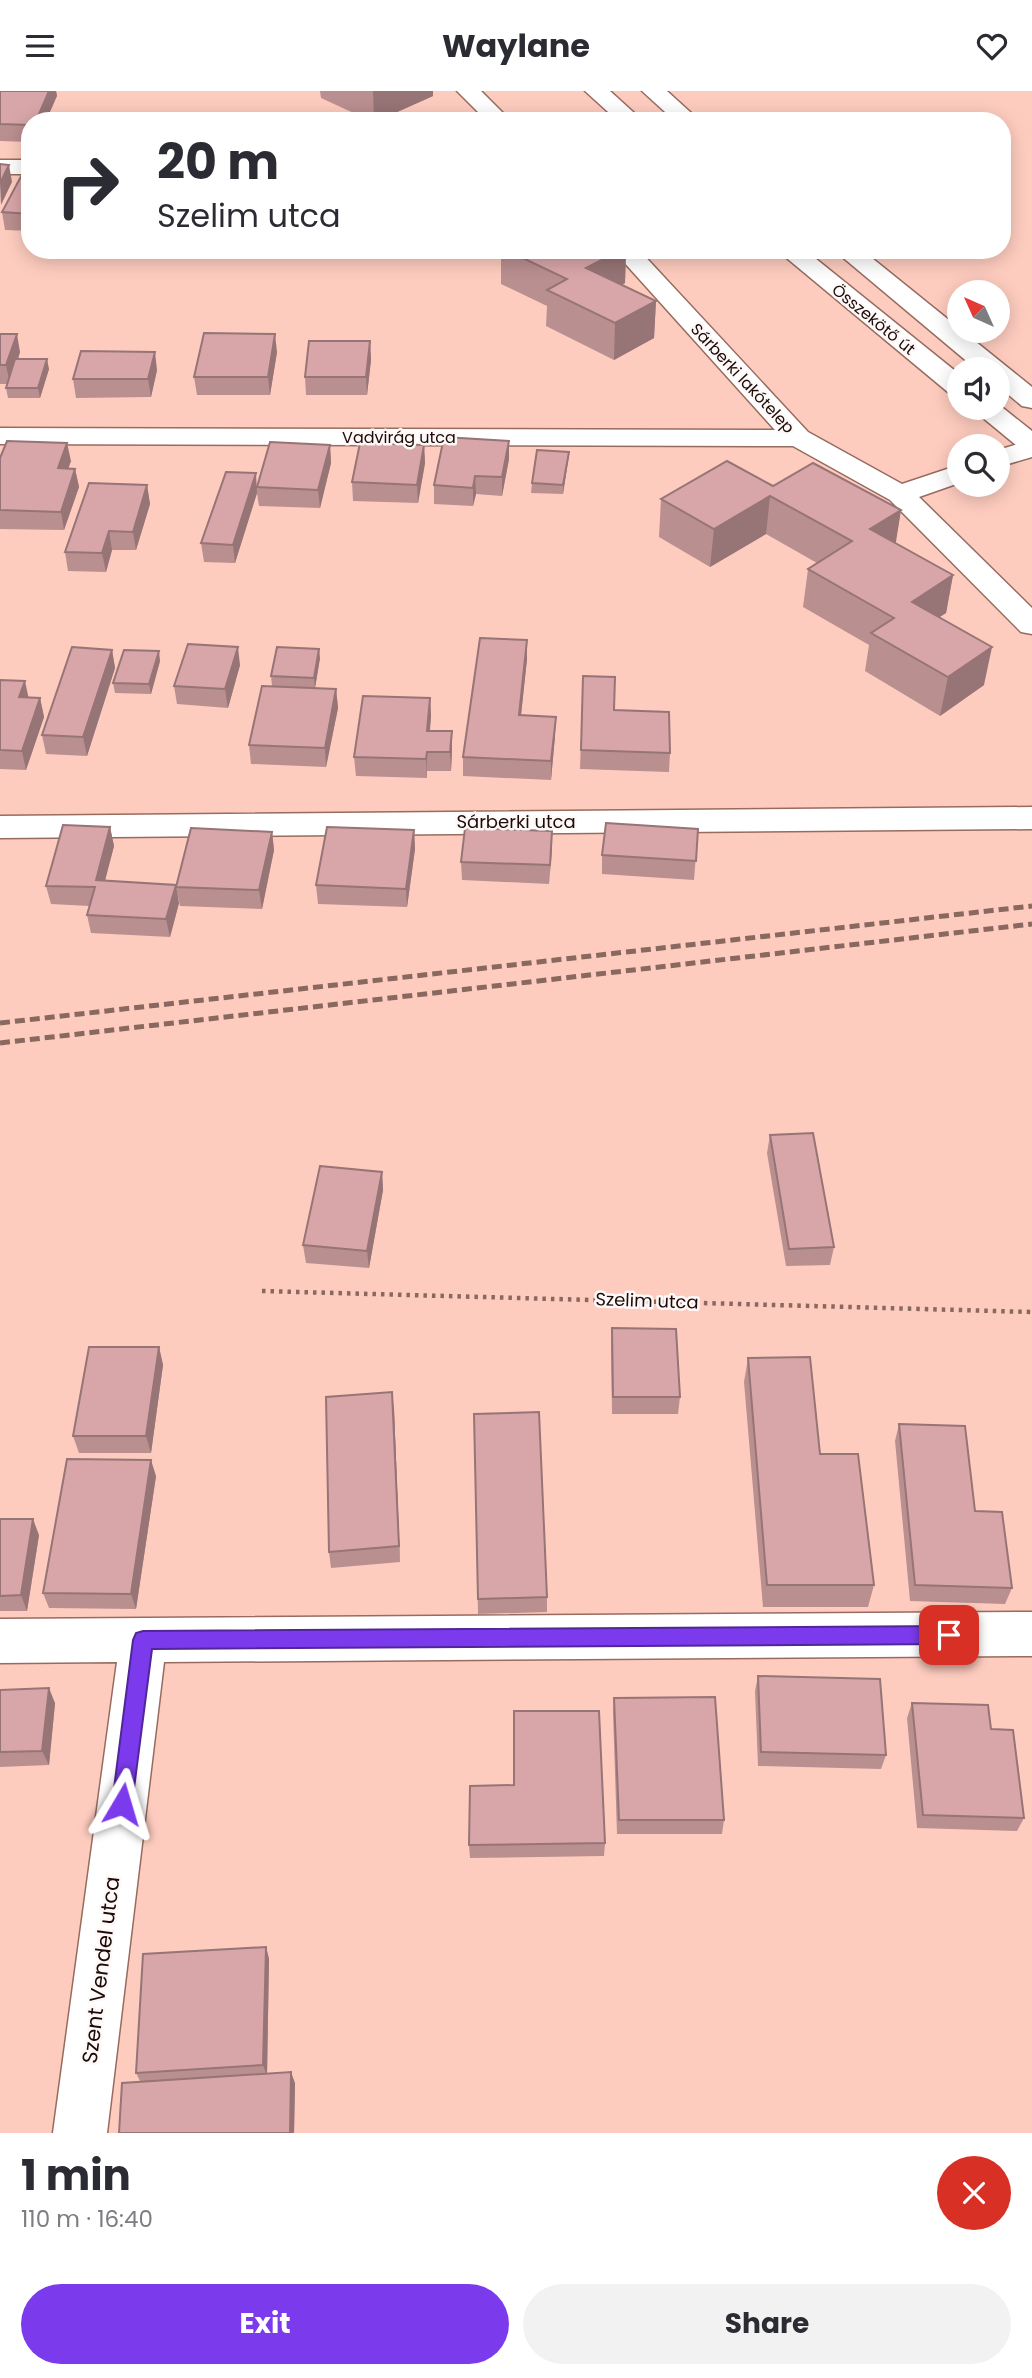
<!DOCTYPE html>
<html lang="en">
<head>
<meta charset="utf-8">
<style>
  :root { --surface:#fff; --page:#f2f2f3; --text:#2b2b33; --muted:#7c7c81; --accent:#7c3aed }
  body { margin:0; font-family:Poppins,sans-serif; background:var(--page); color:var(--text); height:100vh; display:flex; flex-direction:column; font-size:26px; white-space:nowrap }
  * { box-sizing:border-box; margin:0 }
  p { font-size:23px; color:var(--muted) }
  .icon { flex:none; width:38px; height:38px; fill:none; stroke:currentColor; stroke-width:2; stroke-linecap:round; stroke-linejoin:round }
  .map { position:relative; height:2042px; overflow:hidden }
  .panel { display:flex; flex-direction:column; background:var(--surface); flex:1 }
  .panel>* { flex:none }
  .top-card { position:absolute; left:21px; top:21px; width:990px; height:147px; border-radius:28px; box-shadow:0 4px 18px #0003; background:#fff; color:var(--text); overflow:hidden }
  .needle { width:46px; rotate:315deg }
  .buttons { position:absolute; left:947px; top:189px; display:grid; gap:14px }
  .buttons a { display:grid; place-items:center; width:63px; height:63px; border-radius:50%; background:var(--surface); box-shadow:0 4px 18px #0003; font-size:35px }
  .pin { position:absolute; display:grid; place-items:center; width:60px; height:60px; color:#fff; margin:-30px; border-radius:14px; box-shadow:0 4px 10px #0006 }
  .me { position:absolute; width:77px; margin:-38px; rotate:7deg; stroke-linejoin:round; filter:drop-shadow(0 0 5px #0008) }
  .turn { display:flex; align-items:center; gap:24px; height:147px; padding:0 21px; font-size:32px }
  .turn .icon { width:91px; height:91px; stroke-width:2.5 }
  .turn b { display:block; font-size:49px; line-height:60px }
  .round { display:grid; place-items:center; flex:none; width:74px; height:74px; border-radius:37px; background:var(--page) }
  .summary { display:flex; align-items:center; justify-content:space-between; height:119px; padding:0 21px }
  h1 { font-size:42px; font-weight:700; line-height:52px }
  .action { display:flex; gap:14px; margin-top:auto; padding:14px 21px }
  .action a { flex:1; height:80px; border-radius:42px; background:var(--accent); color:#fff; font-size:28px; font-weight:700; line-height:80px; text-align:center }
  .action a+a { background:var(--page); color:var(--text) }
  header { display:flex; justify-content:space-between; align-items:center; height:91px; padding:0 21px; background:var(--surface); font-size:32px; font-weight:700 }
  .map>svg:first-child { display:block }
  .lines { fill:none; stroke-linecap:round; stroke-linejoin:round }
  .minor-casing { stroke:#976b5f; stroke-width:3 }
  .tertiary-casing { stroke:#976b5f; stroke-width:3 }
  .path { stroke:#88685f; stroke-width:4.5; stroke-dasharray:3.5 5; stroke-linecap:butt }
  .minor { fill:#fff; fill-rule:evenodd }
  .tertiary { fill:#fff; fill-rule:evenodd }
  .rail { stroke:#89685f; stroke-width:5; stroke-dasharray:10 5; stroke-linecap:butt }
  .wall { fill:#ba8f90 }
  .shaded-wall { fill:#977476 }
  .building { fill:#d8a6a8; stroke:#977476; stroke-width:2 }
  .route { fill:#7c3aed; stroke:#51269a; stroke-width:2 }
  .labels { text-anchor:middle; stroke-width:5; stroke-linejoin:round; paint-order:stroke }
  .far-street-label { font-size:16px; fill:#1c0b07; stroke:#fef9f8 }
  .street-label { font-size:18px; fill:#1c0b07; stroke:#fef9f8 }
  .near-street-label { font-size:21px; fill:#1c0b07; stroke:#fef9f8 }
</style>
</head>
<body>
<header><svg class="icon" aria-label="menu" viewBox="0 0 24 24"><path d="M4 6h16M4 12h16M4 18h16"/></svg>Waylane<svg class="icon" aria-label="heart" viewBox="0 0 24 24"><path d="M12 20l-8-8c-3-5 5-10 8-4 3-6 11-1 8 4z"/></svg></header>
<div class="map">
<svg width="1032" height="2042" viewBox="0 0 1032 2042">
  <rect width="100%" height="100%" fill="#feccbf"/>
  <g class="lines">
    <g class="minor-casing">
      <g id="minor">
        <polygon points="457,0 481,0 511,30 487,30"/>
        <rect x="0" y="69" width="30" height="14"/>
        <polygon points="613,159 639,159 808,341 902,393 959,374 959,392 919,406 1032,517 1032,543 1021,541 890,409 793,355 0,353 0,337 775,339"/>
        <polygon points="1032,349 1032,366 998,376 998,359"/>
        <polygon points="1032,716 1032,738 0,747 0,725"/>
        <polygon points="1032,1521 1032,1565 164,1571 107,2042 53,2042 117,1571 0,1572 0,1528"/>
      </g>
    </g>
    <g class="tertiary-casing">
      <g id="tertiary">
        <polygon points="585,0 610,0 643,30 618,30"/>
        <polygon points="642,0 667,0 700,30 675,30"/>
        <polygon points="777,159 805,159 959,283 959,304 949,302"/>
        <polygon points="834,159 862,159 1032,296 1032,317 1022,315 998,295 998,278 976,278"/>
        <polygon points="998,313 1032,340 1032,361 1022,359 971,317 998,317"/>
      </g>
    </g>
    <polyline class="path" points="262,1200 1032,1221"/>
    <use href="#minor" class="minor"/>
    <use href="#tertiary" class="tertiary"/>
    <g class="rail">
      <polyline points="0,932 1032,815"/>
      <polyline points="0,952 1032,833"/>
    </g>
  </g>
  <g class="wall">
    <polygon points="0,0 56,0 57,5 30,30 30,51 0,50"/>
    <polygon points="320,0 433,0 433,5 377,30 371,30 321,7"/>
    <polygon points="30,78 30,140 5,139 2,121"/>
    <polygon points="426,159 452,159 439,166"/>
    <polygon points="501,159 626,159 625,192 622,194 656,210 654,247 614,269 546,235 547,215 501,193"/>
    <polygon points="0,243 20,261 18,268 49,278 40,307 8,307 6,297 7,293 0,293"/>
    <polygon points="370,250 371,269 367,304 306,304 305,286"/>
    <polygon points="277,261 270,304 197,304 194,286"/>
    <polygon points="157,279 151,306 76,307 73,288"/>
    <polygon points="509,350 509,368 502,405 476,403 473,415 434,413 434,394"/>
    <polygon points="330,354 331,372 320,417 259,415 257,402 235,472 204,471 201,452 257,395"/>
    <polygon points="424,354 425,372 418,412 353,410 352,391"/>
    <polygon points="569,361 568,370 563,403 531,402 532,392"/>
    <polygon points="0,367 71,370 68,377 75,378 79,396 64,439 0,438"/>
    <polygon points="147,394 150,413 136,459 112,459 106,481 68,480 65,461"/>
    <polygon points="773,395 901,419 895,452 953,484 946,522 939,526 984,594 940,625 865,580 869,554 803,516 808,478 817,472 766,443 710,476 659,446 661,408"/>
    <polygon points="527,549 527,568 521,624 555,645 551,689 463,685 463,666"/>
    <polygon points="112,559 115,577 87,665 46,663 42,644"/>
    <polygon points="320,567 315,597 272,595 271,585"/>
    <polygon points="160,570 151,603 115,602 113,592"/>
    <polygon points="240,574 228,617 177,613 174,595"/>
    <polygon points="583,585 614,619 670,662 669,681 580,678"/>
    <polygon points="0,589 29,607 40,607 44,626 26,679 0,678"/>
    <polygon points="336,598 338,617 326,676 251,673 249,654"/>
    <polygon points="430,607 431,625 430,640 452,659 451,680 427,680 427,687 356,685 354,666"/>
    <polygon points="110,736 114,755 105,790 179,812 170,846 91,842 87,824 90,815 51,813 46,795"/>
    <polygon points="698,738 694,789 602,783 602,764"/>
    <polygon points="414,739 415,758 407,816 318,813 316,794"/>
    <polygon points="552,740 549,793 462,789 461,771"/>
    <polygon points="272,741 274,759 262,818 180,815 176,796"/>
    <polygon points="770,1044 834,1156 830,1174 786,1175 767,1062"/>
    <polygon points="382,1081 383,1099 369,1177 306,1172 303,1154"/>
    <polygon points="612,1237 680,1306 678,1323 612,1323 611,1254"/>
    <polygon points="159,1256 163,1274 151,1362 79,1362 73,1345"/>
    <polygon points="748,1267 820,1363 874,1494 868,1516 763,1516 744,1291"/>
    <polygon points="394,1318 400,1471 331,1477 329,1461"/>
    <polygon points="474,1323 547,1506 547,1521 478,1523"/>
    <polygon points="899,1333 975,1420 1012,1497 1005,1513 910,1510 895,1350"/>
    <polygon points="156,1385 136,1518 49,1517 43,1502"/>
    <polygon points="0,1428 39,1444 27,1520 0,1520"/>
    <polygon points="758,1585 886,1664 881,1678 758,1675 755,1600"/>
    <polygon points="0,1599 55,1612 49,1674 0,1676"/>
    <polygon points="614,1607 724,1729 722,1743 617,1743 613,1621"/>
    <polygon points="912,1612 991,1638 1024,1727 1017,1740 917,1737 907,1627"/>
    <polygon points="605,1752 604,1765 470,1767 469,1754"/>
    <polygon points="266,1856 269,1868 267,1983 295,1992 294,2042 119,2042 140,1990 136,1982"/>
  </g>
  <g class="shaded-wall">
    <polygon points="49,0 56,0 57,5 46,30 36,30"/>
    <polygon points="373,0 433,0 433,5 377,30 374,30"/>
    <polygon points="9,74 12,91 1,114 0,92"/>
    <polygon points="439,159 452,159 439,166"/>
    <polygon points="621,159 626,159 625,192 585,214 586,177"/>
    <polygon points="656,210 654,247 614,269 615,232"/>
    <polygon points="17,243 20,261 10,293 6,274"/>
    <polygon points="275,243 277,261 270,304 268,286"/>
    <polygon points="370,250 371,269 367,304 366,286"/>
    <polygon points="155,261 157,279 151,306 148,288"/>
    <polygon points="47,268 49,278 40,307 38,297"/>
    <polygon points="509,350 509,368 502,405 502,386"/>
    <polygon points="67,352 71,370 62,396 58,377"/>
    <polygon points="330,354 331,372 320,417 318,399"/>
    <polygon points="424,354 425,372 418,412 417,394"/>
    <polygon points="569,361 568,370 563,403 563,394"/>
    <polygon points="75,378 79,396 64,439 61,421"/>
    <polygon points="256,382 257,402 235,472 233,454"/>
    <polygon points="475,385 476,403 473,415 473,397"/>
    <polygon points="147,394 150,413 136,459 133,441"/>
    <polygon points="770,405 766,443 710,476 714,438"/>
    <polygon points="901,419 895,457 870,438"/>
    <polygon points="109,440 112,459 106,481 102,462"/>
    <polygon points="953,484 946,522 905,549 912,511"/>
    <polygon points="527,549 527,568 519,643 519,624"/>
    <polygon points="238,556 240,574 228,617 225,598"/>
    <polygon points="992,556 984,594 940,625 948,586"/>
    <polygon points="319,558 320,567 315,597 314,587"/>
    <polygon points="112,559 115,577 87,665 83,646"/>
    <polygon points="159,560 160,570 151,603 149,593"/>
    <polygon points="25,590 29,609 19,606"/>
    <polygon points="336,598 338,617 326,676 325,657"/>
    <polygon points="40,607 44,626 26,679 22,660"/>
    <polygon points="430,607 431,625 428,658 427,640"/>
    <polygon points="556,626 555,645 551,689 551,670"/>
    <polygon points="452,640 452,659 451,680 450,661"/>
    <polygon points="427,661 427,687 426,668"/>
    <polygon points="110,736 114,755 100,808 96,789"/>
    <polygon points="414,739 415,758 407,816 406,798"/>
    <polygon points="552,740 552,759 549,793 550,774"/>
    <polygon points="272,741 274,759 262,818 259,799"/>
    <polygon points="176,794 179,812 170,846 166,828"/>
    <polygon points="382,1081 383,1099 369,1177 367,1160"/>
    <polygon points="159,1256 163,1274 151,1362 146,1345"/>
    <polygon points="392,1301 394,1318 400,1471 399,1455"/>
    <polygon points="151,1369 156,1385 136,1518 131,1503"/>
    <polygon points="33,1428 39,1444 27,1520 21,1504"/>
    <polygon points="49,1597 55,1612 49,1674 42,1660"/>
    <polygon points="266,1856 269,1868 267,1985 263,1974"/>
    <polygon points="291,1981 295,1992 294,2042 290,2042"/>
  </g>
  <g class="building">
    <polygon points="0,0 49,0 36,30 30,30 30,34 0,33"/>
    <polygon points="0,73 9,74 0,92"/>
    <polygon points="25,78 30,78 30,123 2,121"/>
    <polygon points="506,159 621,159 586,177 656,210 615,232 547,199 567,188"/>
    <polygon points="204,242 275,243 268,286 194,286"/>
    <polygon points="0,243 17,243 6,274 0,274"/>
    <polygon points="309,250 370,250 366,286 305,286"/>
    <polygon points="81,260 155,261 148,288 73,288"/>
    <polygon points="15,268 47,268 38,297 6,297"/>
    <polygon points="444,346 509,350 502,386 475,385 473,397 434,394"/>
    <polygon points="7,350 67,352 58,377 75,378 61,421 0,419 0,367"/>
    <polygon points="270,351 330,354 318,399 257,396"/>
    <polygon points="360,352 424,354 417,394 352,391"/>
    <polygon points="537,359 569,361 563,394 532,392"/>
    <polygon points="727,370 773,395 813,372 901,419 870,438 953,484 912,511 992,556 948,586 871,542 894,527 808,478 852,450 770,405 714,438 661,408"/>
    <polygon points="226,381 256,382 233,454 201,452"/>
    <polygon points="89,392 147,394 133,441 109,440 102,462 65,461"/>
    <polygon points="480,547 527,549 519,624 556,626 551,670 463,666"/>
    <polygon points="188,553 238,556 225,598 174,595"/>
    <polygon points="72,556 112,559 83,646 42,644"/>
    <polygon points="277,556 319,558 314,587 271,585"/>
    <polygon points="124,559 159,560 149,593 113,592"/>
    <polygon points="583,585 615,586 614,619 669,621 670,662 581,659"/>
    <polygon points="0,589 25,590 19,606 40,607 22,660 0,659"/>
    <polygon points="262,595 336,598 325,657 249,654"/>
    <polygon points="363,605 430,607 427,640 452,640 450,661 427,661 426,668 354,666"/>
    <polygon points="606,732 698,738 696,770 602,764"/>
    <polygon points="63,734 110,736 96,789 176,794 166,828 87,824 95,796 46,795"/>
    <polygon points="327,736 414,739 406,798 316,794"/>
    <polygon points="191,737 272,741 259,799 176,796"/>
    <polygon points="465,737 552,740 550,774 461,771"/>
    <polygon points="813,1042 834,1156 789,1158 770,1044"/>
    <polygon points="320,1075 382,1081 367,1160 303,1154"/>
    <polygon points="612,1237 676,1238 680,1306 613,1306"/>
    <polygon points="89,1256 159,1256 146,1345 73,1345"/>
    <polygon points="810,1266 820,1363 858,1363 874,1494 767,1494 748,1267"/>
    <polygon points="392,1301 399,1455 329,1461 326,1306"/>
    <polygon points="539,1321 547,1506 478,1508 474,1323"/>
    <polygon points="899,1333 965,1335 975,1420 1002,1421 1012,1497 915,1494"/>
    <polygon points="67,1368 151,1369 131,1503 43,1502"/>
    <polygon points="0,1428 33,1428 21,1504 0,1505"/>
    <polygon points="758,1585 880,1588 886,1664 761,1661"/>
    <polygon points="49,1597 42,1660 0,1661 0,1599"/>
    <polygon points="715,1606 724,1729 619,1729 614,1607"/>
    <polygon points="912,1612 988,1614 991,1638 1013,1639 1024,1727 923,1724"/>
    <polygon points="514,1620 599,1620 605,1752 469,1754 470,1695 514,1694"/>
    <polygon points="266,1856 263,1974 136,1982 143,1863"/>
    <polygon points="291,1981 290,2042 119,2042 122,1992"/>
  </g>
  <polygon class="route" points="949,1535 956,1537 958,1544 956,1550 949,1553 152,1558 132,1713 129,1720 122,1723 115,1720 112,1713 133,1549 136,1542 143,1540"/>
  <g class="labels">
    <g class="far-street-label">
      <text transform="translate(874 228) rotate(39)" y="6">Összekötő út</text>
      <text transform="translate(743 287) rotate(47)" y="6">Sárberki lakótelep</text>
      <text x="399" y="352">Vadvirág utca</text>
    </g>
    <g class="street-label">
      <text x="516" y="737">Sárberki utca</text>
      <text transform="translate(647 1210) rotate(2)" y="6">Szelim utca</text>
    </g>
    <g class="near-street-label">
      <text transform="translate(101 1879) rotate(-83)" y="7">Szent Vendel utca</text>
    </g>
  </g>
</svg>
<div class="buttons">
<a><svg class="needle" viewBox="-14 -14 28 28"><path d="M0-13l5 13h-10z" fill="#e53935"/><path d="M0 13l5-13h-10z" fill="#7c7c81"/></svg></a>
<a><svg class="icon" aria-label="sound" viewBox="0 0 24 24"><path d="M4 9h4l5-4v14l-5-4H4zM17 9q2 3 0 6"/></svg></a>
<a><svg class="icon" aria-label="search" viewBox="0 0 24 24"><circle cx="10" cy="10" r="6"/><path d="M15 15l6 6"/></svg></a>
</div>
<div class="pin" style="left:949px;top:1544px;background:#d93025"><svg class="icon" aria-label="arrive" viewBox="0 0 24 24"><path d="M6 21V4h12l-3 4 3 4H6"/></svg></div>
<svg class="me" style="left:122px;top:1713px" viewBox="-20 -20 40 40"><path d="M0-17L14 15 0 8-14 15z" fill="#7c3aed" stroke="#fff" stroke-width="4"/></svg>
<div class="top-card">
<div class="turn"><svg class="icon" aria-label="right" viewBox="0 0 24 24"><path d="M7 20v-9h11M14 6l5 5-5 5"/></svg><div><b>20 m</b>Szelim utca</div></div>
</div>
</div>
<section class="panel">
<div class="summary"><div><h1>1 min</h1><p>110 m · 16:40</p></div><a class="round" style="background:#d93025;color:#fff"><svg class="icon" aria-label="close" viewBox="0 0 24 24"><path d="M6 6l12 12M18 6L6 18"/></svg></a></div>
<div class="action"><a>Exit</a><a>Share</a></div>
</section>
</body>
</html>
